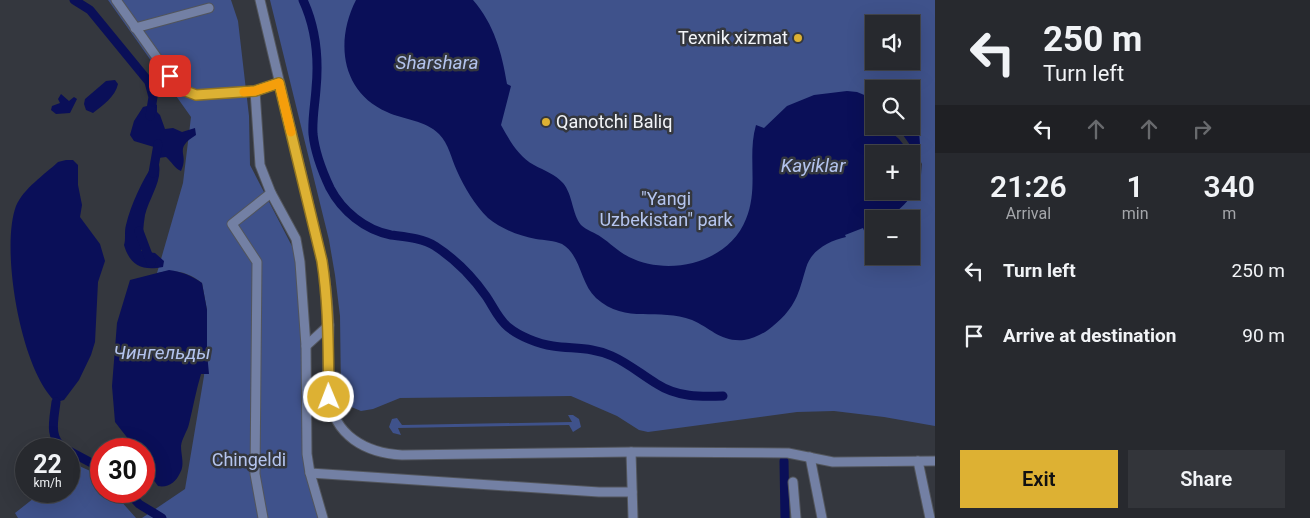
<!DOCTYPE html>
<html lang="en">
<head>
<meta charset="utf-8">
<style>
  :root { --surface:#27292e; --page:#33353a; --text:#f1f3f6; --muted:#a4a6aa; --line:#43454a; --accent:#ddb133 }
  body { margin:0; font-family:Roboto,sans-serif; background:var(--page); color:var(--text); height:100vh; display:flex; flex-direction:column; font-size:19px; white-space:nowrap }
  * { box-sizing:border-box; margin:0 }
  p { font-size:16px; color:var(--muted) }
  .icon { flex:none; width:28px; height:28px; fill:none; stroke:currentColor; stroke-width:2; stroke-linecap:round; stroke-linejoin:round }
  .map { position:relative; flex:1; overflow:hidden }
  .side { display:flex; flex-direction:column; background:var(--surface); width:375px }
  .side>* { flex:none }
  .hud { background:#27292e; color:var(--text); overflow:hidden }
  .buttons { position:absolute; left:865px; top:15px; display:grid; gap:10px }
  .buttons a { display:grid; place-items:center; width:55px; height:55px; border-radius:0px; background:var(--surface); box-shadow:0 5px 20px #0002,0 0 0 1px var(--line); font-size:25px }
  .speed { position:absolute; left:15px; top:438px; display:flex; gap:10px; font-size:25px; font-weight:700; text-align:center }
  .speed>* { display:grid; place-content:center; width:65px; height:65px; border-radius:50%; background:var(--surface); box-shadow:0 5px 20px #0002,0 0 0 1px var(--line); line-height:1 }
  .speed small { font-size:12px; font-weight:400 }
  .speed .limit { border:8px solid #d22; background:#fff; color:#111 }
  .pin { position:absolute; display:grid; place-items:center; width:42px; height:42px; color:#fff; margin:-21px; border-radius:10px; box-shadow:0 2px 8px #0006 }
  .me { position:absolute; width:55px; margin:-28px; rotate:359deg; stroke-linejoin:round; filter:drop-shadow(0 0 4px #0008) }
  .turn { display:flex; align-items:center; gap:18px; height:105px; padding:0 25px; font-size:22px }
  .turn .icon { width:65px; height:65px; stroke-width:2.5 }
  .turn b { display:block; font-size:35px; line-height:42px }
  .lanes { display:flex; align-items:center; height:48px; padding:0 25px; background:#0003; justify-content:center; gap:25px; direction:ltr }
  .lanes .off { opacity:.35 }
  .eta { display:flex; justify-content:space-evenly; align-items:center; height:85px; text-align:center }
  .eta b { font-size:30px; font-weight:600; line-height:35px }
  .button { display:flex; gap:10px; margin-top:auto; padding:10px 25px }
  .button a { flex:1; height:58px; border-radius:0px; background:var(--accent); color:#111; font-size:20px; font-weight:600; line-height:58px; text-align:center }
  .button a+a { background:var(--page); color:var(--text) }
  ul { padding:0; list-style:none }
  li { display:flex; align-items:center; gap:15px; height:65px; padding:0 25px }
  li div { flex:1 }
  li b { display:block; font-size:19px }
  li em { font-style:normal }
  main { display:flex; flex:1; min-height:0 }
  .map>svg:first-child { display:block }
  .green { fill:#3f528b; fill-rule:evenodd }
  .water { fill:#0a0f58; fill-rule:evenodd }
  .pier { fill:#34373e }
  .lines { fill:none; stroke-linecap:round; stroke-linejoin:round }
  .canal { stroke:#0a0f58; stroke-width:9 }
  .street-casing { stroke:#52555c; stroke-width:11 }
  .street { stroke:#7380a4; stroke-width:9 }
  .route-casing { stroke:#907321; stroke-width:12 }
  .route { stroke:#ddb133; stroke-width:9 }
  .slow { stroke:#f59e0b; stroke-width:9 }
  .poi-dot { fill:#ddb133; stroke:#34373e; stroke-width:2 }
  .labels { text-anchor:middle; stroke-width:5; stroke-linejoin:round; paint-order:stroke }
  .poi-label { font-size:18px; fill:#f2f4f8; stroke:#34373e; text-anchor:end }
  .park-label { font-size:18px; fill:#b5c5ef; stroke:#34373e }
  .water-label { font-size:19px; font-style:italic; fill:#b3c3ed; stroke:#34373e }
</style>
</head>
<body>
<main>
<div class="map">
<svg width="935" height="518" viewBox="0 0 935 518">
  <rect width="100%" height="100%" fill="#34373e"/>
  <g class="green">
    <path d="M 108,0 L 231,0 L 238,21 L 249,116 L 250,165 L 294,250 L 301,294 L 305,445 L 322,518 L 142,518 L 185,489 L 204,376 L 207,310 L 202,283 C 188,272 175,269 157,273 L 183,183 L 191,117 Z"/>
    <path d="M 270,0 L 935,0 L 935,426 L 884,417 L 834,411 L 797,412 L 648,432 L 639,430 L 617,416 L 571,396 L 400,398 L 373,409 L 361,411 L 349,406 L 343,400 L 341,393 L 340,316 L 335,275 L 329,240 ZM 874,24 L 911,24 L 911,61 L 874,61 ZM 874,89 L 911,89 L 911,126 L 874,126 ZM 874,154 L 911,154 L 911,191 L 874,191 ZM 874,219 L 911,219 L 911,256 L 874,256 Z"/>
    <polygon points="568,415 573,415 579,419 581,427 573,432 569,425 398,428 401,435 393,433 389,427 392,419 397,418 402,425 572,422"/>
    <polygon points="77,465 97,474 101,479 101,491 112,491 136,518 18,518 15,513 43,491 69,491 69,471"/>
  </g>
  <g class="water">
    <path d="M 356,0 L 473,0 C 494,24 502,53 507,84 L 511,86 L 501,125 C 510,141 518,156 534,165 C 545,171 555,174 563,183 C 573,195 572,214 581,225 C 586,230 596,233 601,237 C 610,243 619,252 629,257 C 669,277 729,263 746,219 C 759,188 747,156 756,125 L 764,128 L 787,106 L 814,95 L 847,91 L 857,92 L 874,99 L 874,126 L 905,126 L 911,136 L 919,132 C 921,153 923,182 909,199 C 903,207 895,212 888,219 L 874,219 L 874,228 L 865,233 L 863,228 L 845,235 L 846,237 C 829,241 811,250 806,268 C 803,277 801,287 797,296 C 791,310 780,321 768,330 C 761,335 752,339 744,340 C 720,342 711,328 692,320 C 659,307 626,325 596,298 C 580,283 581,255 562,244 C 555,241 544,240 536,239 C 520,236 501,229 488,218 C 475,205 464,187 457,171 C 451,158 449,144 439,134 C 425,120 404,120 387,112 C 341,92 335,41 356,0 ZM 874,154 L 911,154 L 911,191 L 874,191 Z"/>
    <path d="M 115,80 L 118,84 C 115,97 103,105 93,113 L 86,110 L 84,104 L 85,99 L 106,81 Z"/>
    <polygon points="61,94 69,101 74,97 77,99 70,113 56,114 51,110 52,106 60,103 58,99"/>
    <path d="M 155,104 L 157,105 L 157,112 L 160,115 L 165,129 L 173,128 L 182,132 L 195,128 L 196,135 C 172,150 190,153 181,171 C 174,168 172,162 166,157 L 158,158 L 154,147 L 134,141 L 130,135 L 134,121 L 143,107 Z"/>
    <path d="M 66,160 L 73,160 L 78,165 L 78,185 L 82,205 L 80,217 L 100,244 L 105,261 L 98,282 L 95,342 L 91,355 L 79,380 L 64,400 L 56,402 C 21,371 0,249 16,206 C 24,188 44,175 58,162 Z"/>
    <path d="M 154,163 L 159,165 C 162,182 149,198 145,215 C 143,226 143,239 141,251 L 155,253 L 164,261 L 163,267 C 143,271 130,266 124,245 C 126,239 124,232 126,225 C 131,204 142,181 154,163 Z"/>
    <path d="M 169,270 C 182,272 191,275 202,283 L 207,310 L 207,353 L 209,374 L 201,374 C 196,391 193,407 189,424 C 187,432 182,438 181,446 C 181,456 185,465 180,473 C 176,482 168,488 158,486 L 144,467 L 144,449 L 132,449 L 129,440 L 115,422 L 112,386 L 117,323 L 130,280 Z"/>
  </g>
  <polygon class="pier" points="893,126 903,135 919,158 922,164 921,175 911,154 899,139 890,131"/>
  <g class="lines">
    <g class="canal">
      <polyline points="74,0 90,10 149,82 153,97 150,116"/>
      <path d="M 303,0 C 316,28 319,58 316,89 C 315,104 312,119 313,134 C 315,153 322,171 330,188 C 342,211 365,230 391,235 C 406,237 422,238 435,246 C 455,259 472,276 486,296 C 493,306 498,319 508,327 C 519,336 538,344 553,346 C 573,349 593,347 612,356 C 628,363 642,375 657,384 C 677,397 700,397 723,396"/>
      <polyline points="153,173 158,144"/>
      <polyline points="139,231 151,263"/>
      <path d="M 56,402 C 54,419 48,439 65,449"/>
      <polyline points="69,451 101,468"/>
      <polyline points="784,461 785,518"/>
      <polyline points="127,491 139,504 162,518"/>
    </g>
    <g class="street-casing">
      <g id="street">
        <polyline points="116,0 170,76 183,90 196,95 255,91 279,83"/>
        <path d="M 260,0 L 322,261 C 326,283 328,305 329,326 C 329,349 326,373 329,396 C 334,436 366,453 402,455 L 631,452 L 788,453 L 833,462 L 935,461"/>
        <polyline points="135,28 209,8"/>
        <polyline points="255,91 260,165 271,193 296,239 300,262 306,346 307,454 310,473 323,518"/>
        <polyline points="306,346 329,325"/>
        <polyline points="631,452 633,518"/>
        <polyline points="810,457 822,518"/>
        <polyline points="918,461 930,518"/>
        <polyline points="310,473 599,492 632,492"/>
        <polyline points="793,482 796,518"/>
        <polyline points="263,518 255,474 257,262 232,224 271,193"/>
      </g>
    </g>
    <use href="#street" class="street"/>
  </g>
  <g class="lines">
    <g class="route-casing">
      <path id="route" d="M 170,76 L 183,90 L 196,95 L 255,91 L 279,83 L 322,261 C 329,306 328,351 329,397"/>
    </g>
    <use href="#route" class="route"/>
    <polyline class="slow" points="244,92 255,91 279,83 291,132"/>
  </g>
  <g class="poi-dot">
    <circle cx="798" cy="38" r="5"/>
    <circle cx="546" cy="122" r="5"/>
  </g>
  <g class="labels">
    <g class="poi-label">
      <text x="788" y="44">Texnik xizmat</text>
      <text x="556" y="128" text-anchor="start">Qanotchi Baliq</text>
    </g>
    <g class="park-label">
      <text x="666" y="205">"Yangi<tspan x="666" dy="21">Uzbekistan" park</tspan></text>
      <text x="249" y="466">Chingeldi</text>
    </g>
    <g class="water-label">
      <text x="437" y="69">Sharshara</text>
      <text x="813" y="172">Kayiklar</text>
      <text x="162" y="359">Чингельды</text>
    </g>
  </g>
</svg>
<div class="buttons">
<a><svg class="icon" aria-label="sound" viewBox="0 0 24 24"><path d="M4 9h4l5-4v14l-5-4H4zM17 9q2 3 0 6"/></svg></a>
<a><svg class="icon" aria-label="search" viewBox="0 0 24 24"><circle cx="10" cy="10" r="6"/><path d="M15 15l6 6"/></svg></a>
<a>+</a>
<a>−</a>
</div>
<div class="speed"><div>22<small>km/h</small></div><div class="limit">30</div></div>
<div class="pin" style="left:170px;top:76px;background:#d93025"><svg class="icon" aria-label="arrive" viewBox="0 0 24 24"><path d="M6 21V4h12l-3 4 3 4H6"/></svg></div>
<svg class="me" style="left:329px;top:397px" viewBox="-20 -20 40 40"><circle r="17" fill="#ddb133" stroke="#fff" stroke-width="3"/><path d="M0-11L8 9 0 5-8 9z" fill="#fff"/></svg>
</div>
<section class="side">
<div class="hud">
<div class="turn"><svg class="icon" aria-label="left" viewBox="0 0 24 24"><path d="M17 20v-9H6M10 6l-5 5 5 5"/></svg><div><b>250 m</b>Turn left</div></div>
<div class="lanes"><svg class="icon" aria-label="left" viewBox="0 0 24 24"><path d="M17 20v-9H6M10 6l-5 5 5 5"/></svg><svg class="icon off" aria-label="ahead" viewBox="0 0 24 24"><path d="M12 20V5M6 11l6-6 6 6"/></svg><svg class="icon off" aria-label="ahead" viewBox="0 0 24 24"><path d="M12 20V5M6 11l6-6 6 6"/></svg><svg class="icon off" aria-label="right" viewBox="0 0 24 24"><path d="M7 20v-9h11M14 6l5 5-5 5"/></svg></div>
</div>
<div class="eta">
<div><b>21:26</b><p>Arrival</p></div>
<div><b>1</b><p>min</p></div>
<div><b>340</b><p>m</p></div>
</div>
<ul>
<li><svg class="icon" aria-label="left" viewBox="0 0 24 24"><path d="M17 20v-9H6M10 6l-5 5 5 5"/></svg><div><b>Turn left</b></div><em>250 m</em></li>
<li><svg class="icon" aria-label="arrive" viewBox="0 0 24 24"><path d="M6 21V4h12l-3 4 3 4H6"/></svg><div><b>Arrive at destination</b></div><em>90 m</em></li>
</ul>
<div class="button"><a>Exit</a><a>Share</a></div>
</section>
</main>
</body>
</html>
